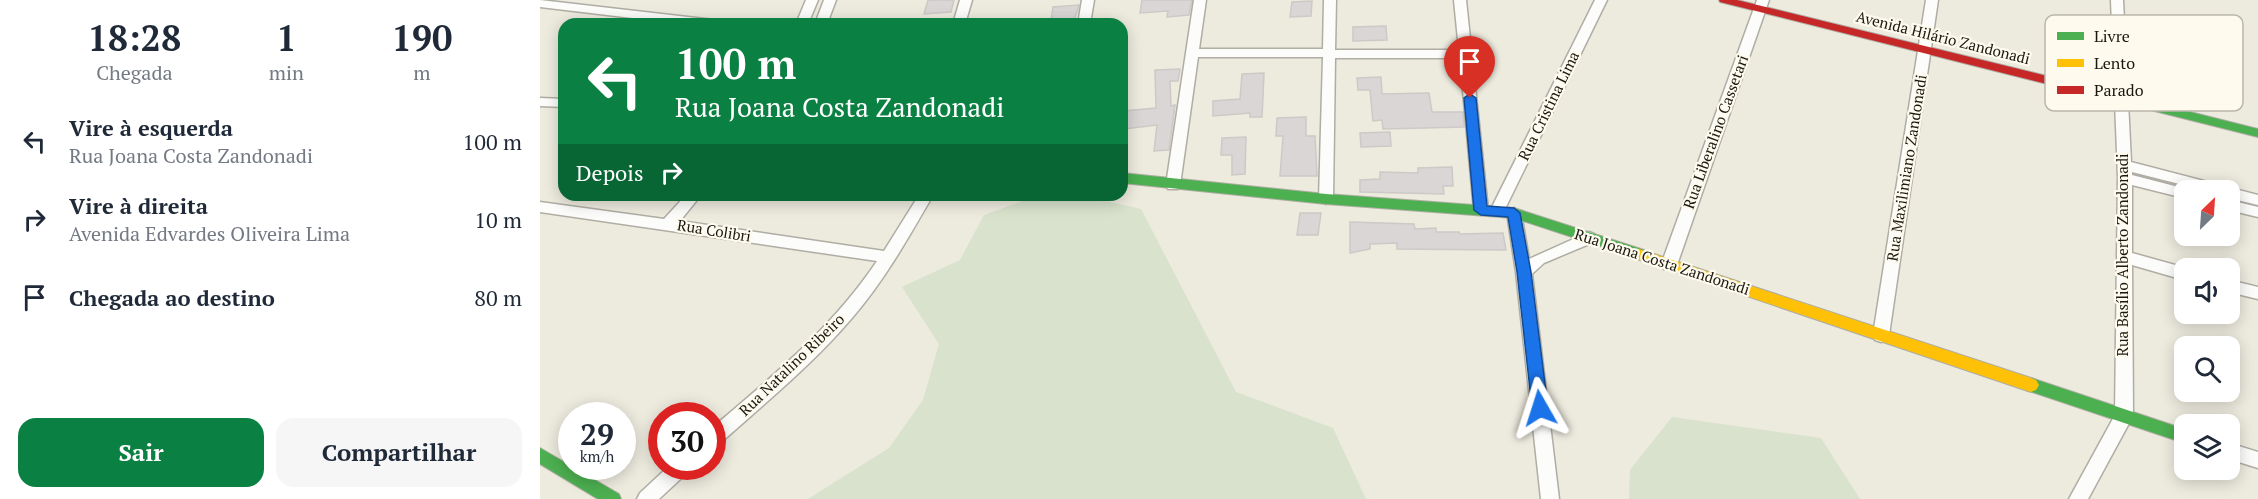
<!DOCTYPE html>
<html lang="pt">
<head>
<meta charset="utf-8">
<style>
  :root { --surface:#fff; --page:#f6f6f7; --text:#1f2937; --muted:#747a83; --accent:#0b8043 }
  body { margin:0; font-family:"PT Serif",serif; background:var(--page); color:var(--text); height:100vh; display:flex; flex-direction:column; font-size:22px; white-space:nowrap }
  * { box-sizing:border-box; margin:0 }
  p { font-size:20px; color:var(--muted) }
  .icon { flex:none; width:33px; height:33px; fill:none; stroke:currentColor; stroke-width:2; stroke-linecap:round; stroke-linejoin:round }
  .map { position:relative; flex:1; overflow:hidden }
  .drawer { display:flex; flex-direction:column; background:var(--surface); width:540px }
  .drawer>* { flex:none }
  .banner { position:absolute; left:18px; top:18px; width:570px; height:183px; border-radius:18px; box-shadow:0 3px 15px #0003; background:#0b8043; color:#fff; overflow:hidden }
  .needle { width:39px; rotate:25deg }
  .buttons { position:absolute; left:1634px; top:180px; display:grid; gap:12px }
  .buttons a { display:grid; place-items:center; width:66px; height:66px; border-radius:12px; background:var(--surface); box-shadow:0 3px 15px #0003; font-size:30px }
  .speed { position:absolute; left:18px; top:402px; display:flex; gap:12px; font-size:30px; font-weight:700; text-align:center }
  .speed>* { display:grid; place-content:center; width:78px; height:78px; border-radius:50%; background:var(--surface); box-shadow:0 3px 15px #0003; line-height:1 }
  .speed small { font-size:15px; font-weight:400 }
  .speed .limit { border:9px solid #d22; background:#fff; color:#111 }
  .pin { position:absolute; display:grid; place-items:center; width:51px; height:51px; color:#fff; margin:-62px -26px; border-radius:50% 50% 50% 0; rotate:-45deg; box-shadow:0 0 6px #0007 }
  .pin .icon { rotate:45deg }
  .me { position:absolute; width:66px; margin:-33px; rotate:354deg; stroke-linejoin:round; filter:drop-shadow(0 0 4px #0008) }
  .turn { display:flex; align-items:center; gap:21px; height:126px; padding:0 18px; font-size:27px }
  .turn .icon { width:78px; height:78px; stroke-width:2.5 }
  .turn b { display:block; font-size:42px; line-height:51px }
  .then { display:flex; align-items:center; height:57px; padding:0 18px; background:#0003; gap:12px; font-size:22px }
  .eta { display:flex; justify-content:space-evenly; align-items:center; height:102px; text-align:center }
  .eta b { font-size:36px; font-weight:600; line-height:42px }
  .cta { display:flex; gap:12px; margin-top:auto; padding:12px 18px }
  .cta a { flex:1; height:69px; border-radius:18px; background:var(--accent); color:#fff; font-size:24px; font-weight:600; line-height:69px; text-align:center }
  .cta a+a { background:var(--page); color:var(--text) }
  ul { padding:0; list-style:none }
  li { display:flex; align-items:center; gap:18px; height:78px; padding:0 18px }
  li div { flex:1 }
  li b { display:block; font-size:22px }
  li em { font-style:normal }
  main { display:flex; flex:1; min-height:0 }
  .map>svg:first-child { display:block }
  .green { fill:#d8e2cc }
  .building { fill:#d9d6d5; stroke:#ccc9c7; stroke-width:1.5 }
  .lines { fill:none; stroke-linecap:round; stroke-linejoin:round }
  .street-casing { stroke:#afada4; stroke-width:3 }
  .fast-casing { stroke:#afada4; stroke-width:2 }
  .slow-casing { stroke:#afada4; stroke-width:2 }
  .jam-casing { stroke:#afada4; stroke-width:2 }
  .street { fill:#fcfcfa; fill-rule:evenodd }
  .fast { fill:#4caf50; fill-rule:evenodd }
  .slow { fill:#ffc107; fill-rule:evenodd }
  .jam { fill:#c62828; fill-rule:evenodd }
  .route { fill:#1a73e8; stroke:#114b97; stroke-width:1.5 }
  .labels { text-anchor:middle; stroke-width:4.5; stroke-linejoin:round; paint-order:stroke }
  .street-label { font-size:15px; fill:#1a1811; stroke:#fefbee }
  .key { fill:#fefbee; stroke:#bab7ac; stroke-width:1.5 }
  .key-label { font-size:16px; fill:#1a1811 }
</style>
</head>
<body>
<main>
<section class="drawer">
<div class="eta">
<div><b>18:28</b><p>Chegada</p></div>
<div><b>1</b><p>min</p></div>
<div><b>190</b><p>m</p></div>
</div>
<ul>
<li><svg class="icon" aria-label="left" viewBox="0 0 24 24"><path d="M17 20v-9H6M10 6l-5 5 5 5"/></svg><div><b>Vire à esquerda</b><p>Rua Joana Costa Zandonadi</p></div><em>100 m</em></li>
<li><svg class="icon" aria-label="right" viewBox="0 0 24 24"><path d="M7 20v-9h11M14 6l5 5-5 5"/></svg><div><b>Vire à direita</b><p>Avenida Edvardes Oliveira Lima</p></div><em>10 m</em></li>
<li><svg class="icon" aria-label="arrive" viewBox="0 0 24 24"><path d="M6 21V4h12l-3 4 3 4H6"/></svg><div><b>Chegada ao destino</b></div><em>80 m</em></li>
</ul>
<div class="cta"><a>Sair</a><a>Compartilhar</a></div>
</section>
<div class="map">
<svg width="1718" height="499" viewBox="0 0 1718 499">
  <rect width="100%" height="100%" fill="#edeade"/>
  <g class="green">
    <polygon points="499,195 539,195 601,209 696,392 793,428 826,499 268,499 349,448 383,400 399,344 362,287 420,260 444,215"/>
    <polygon points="1132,417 1281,438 1320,499 1089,499 1090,470"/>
  </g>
  <g class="building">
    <polygon points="388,0 414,0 411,12 384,14"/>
    <polygon points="602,0 652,0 649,15 627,17 628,11 600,13"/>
    <polygon points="772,1 771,16 750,17 752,2"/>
    <polygon points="539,5 533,24 517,24 517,20 511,21 513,7"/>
    <polygon points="846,26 847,40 813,41 813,27"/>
    <polygon points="640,69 638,81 630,81 631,106 635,105 629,150 614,151 617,125 584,129 584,111 616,108 615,70"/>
    <polygon points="724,73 722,117 710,117 710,113 673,116 673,101 700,99 702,74"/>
    <polygon points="841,77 842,94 889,93 892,112 923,112 924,127 843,129 842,120 833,121 830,90 818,90 817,78"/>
    <polygon points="766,117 766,136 775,136 777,176 740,176 743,136 736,136 737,118"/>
    <polygon points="850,132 851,146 821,147 820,133"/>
    <polygon points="706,137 705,174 692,175 692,155 681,155 682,138"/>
    <polygon points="912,167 913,186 903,186 904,194 820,192 820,180 840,179 840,172 878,173 878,168"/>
    <polygon points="760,213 781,213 778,235 757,235"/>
    <polygon points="810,222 874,224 875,229 896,228 896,232 919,232 920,234 963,233 966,250 857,249 857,243 830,244 830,249 810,253"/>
  </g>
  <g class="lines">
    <g class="street-casing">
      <g id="street">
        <polygon points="0,0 174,20 180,24 143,24 0,7"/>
        <polygon points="266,0 278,0 268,24 256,24"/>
        <polygon points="284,0 296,0 287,24 275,24"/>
        <polygon points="420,0 432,0 425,24 413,24"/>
        <polygon points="542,0 554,0 550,24 538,24"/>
        <polygon points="654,0 666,0 659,49 783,49 784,0 796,0 795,50 919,50 914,0 926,0 948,210 946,214 936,214 934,210 920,58 795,58 793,199 786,204 779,199 783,57 658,57 640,185 638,189 628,189 626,185"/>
        <polygon points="1055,0 1067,0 964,211 962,215 952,215 950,211"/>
        <polygon points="1217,0 1229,0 1137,265 1134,269 1124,269 1121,265"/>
        <polygon points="1386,0 1398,0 1349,335 1347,340 1341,342 1335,340 1333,335"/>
        <polygon points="1571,0 1583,0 1591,162 1718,195 1718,205 1689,198 1689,190 1663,190 1592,172 1592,175 1650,190 1644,190 1644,198 1592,185 1592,253 1646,268 1644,280 1592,265 1593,416 1548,499 1529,499 1575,415 1578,178"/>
        <polygon points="0,98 24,99 24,107 0,106"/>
        <path d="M 146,195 L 161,195 L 140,221 L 344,251 L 379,195 L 393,195 C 369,237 344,281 312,318 C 272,365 224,404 178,445 L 172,447 L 172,428 C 232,377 293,327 337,261 L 0,212 L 0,202 L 124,219 Z"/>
        <polygon points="1689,200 1718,207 1718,217 1689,210"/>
        <polygon points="974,208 981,213 989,259 1049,232 1054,234 1056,238 1054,242 1004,263 992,274 1019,499 1001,499 976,272 967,213"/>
        <polygon points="1689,280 1718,287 1718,299 1689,292"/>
        <polygon points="1689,443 1718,452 1718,468 1689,459"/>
        <polygon points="129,466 151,466 148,472 119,499 97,499 100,493"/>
      </g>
    </g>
    <g class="fast-casing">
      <g id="fast">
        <polygon points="1515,78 1718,129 1718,137 1511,85 1509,82"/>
        <polygon points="582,173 786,194 974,208 1104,250 1106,254 1104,258 1099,259 974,218 786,204 582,183"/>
        <polygon points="1491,378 1644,429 1644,443 1486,390 1483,385 1486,380"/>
        <polygon points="0,448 79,494 81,499 58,499 0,464"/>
      </g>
    </g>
    <g class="slow-casing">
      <polygon id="slow" points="1099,249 1491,378 1496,380 1499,385 1496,390 1491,392 1094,258 1092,254 1094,250"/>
    </g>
    <g class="jam-casing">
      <polygon id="jam" points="1179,0 1197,0 1515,78 1521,82 1515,86 1180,2"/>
    </g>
    <use href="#street" class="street"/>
    <use href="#fast" class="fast"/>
    <use href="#slow" class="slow"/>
    <use href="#jam" class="jam"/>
  </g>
  <polygon class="route" points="930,94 936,98 947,206 974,208 980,213 991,272 1008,408 1005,413 1000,415 994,413 992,408 977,272 968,217 941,215 934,210 924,98"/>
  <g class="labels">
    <g class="street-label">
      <text transform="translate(1403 38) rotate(14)" y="5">Avenida Hilário Zandonadi</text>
      <text transform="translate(1009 106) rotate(-64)" y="5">Rua Cristina Lima</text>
      <text transform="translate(1176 132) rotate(-70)" y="5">Rua Liberalino Cassetari</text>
      <text transform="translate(1367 168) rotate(-81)" y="5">Rua Maxilimiano Zandonadi</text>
      <text transform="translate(174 231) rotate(9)" y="5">Rua Colibri</text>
      <text transform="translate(1583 255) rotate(-90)" y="5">Rua Basílio Alberto Zandonadi</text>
      <text transform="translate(1122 262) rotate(18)" y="5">Rua Joana Costa Zandonadi</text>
      <text transform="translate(252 365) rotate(-44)" y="5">Rua Natalino Ribeiro</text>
    </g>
  </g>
  <rect x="1505" y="15" width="198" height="96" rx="9" class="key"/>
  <rect x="1517" y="32" width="27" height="8" fill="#4caf50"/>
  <rect x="1517" y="59" width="27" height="8" fill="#ffc107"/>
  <rect x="1517" y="86" width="27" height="8" fill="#c62828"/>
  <g class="key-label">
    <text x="1554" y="42">Livre</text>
    <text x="1554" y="69">Lento</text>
    <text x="1554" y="96">Parado</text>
  </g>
</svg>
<div class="buttons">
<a><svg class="needle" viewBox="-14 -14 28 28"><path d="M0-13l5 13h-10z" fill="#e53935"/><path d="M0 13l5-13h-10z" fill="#747a83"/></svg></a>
<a><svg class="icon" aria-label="sound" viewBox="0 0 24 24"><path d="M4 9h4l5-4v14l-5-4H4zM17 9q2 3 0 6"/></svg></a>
<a><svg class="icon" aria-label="search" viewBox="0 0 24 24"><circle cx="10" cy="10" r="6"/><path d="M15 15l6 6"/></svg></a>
<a><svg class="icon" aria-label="layers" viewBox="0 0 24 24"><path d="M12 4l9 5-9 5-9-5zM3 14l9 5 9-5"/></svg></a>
</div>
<div class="speed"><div>29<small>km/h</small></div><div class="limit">30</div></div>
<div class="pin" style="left:930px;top:98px;background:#d93025"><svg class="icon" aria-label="arrive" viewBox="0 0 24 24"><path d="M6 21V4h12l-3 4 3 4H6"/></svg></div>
<svg class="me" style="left:1000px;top:408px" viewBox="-20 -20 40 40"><path d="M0-17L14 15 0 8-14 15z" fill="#1a73e8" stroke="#fff" stroke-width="4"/></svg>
<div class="banner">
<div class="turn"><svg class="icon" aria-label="left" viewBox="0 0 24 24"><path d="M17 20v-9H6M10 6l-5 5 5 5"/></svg><div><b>100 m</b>Rua Joana Costa Zandonadi</div></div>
<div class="then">Depois<svg class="icon" aria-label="right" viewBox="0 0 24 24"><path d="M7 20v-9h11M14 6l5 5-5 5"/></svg></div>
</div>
</div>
</main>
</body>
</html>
